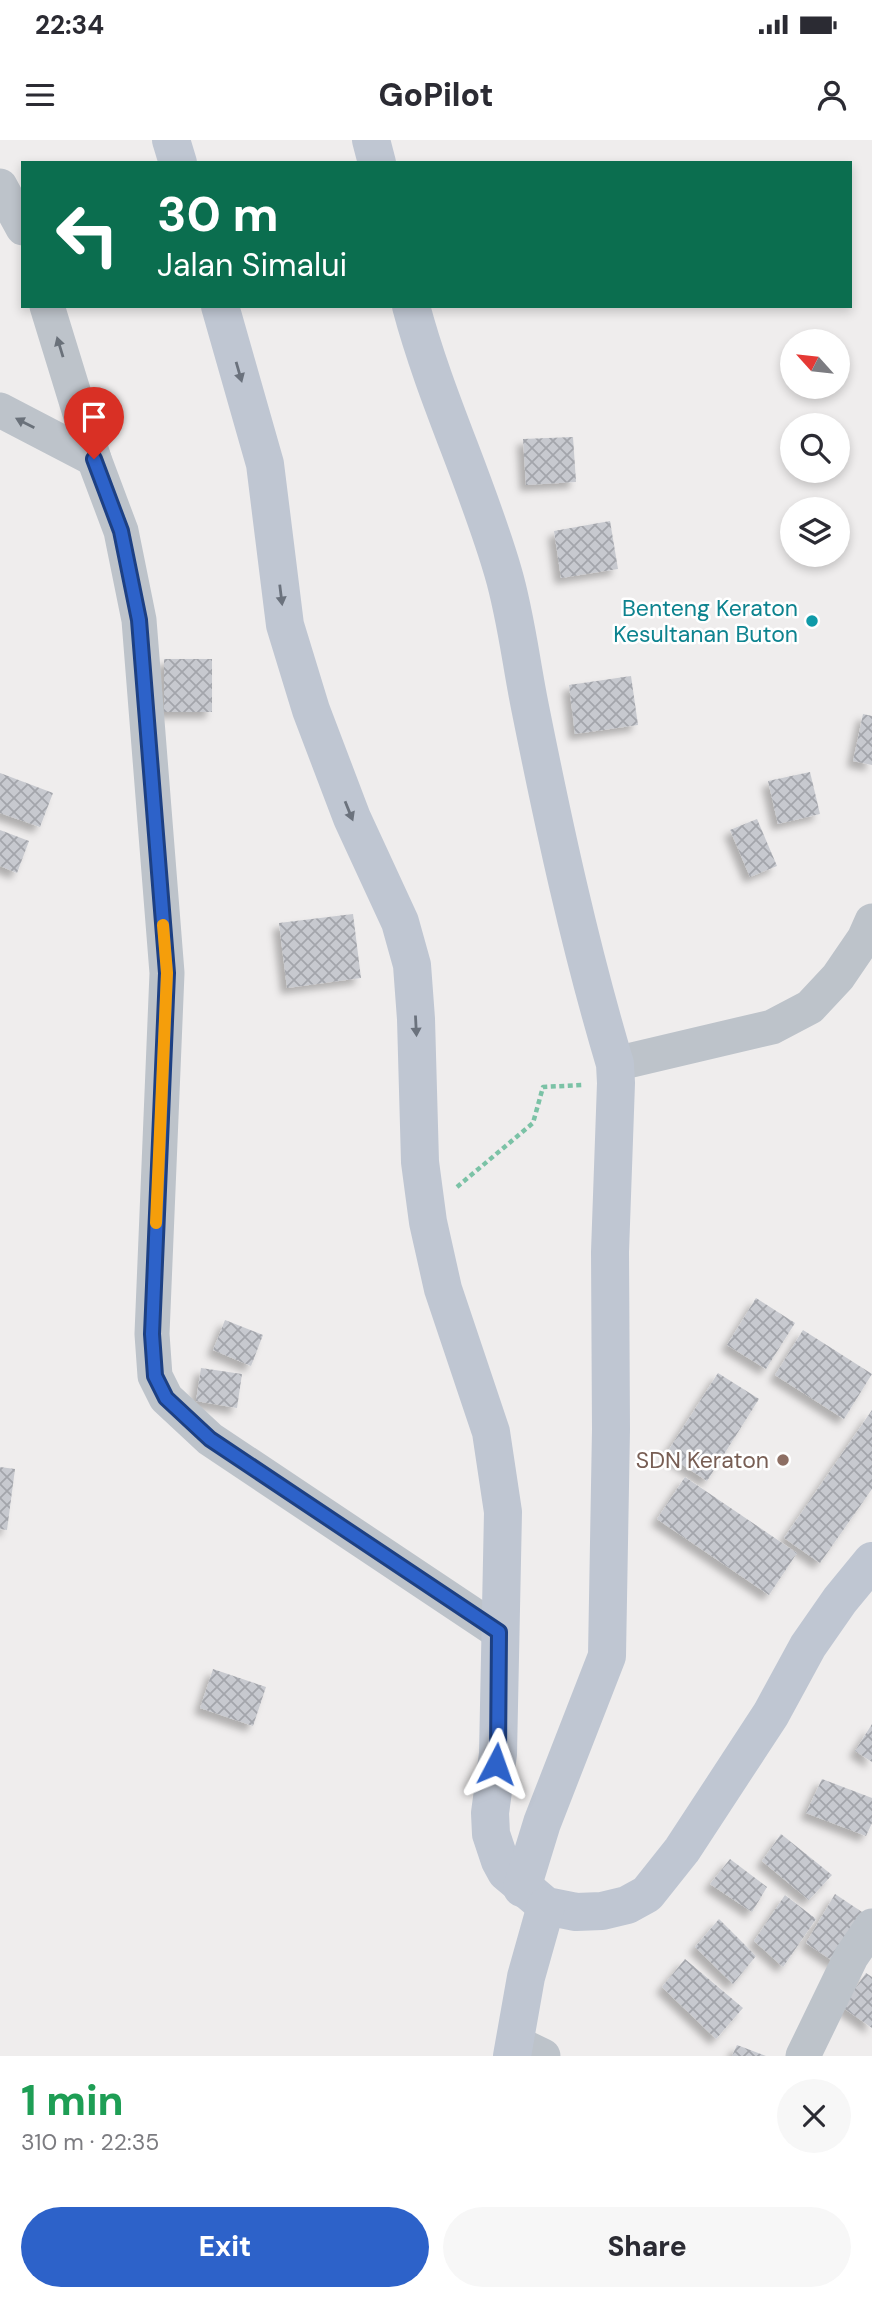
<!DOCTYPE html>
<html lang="en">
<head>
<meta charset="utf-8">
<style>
  :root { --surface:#fff; --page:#f7f7f7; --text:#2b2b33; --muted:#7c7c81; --accent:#2d62c9 }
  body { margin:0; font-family:"DM Sans",sans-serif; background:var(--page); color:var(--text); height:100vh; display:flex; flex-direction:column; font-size:26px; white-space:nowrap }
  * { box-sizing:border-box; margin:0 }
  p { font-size:23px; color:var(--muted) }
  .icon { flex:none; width:38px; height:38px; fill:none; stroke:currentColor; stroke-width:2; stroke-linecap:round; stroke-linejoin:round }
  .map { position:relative; height:1916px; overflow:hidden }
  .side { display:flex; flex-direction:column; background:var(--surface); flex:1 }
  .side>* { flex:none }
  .guide { position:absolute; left:21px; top:21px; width:831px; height:147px; border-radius:0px; box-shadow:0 4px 10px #0003; background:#0b6e4f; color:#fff; overflow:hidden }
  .needle { width:46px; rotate:297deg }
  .tools { position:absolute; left:780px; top:189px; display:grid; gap:14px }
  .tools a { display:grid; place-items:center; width:70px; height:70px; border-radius:50%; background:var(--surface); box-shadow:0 4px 10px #0003; font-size:35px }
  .pin { position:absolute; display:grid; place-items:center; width:60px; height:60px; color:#fff; margin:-72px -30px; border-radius:50% 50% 50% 0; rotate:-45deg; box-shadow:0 0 7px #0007 }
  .pin .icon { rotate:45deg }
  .me { position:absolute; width:77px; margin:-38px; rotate:4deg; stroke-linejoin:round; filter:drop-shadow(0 0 5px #0008) }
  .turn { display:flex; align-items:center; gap:24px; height:147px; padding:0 21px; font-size:32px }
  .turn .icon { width:91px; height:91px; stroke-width:2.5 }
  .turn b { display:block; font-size:49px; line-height:60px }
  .round { display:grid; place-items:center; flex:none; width:74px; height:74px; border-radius:37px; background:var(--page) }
  .summary { display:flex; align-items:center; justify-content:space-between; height:119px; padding:0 21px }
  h1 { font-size:42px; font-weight:800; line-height:52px; color:#1e9e55 }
  .cta { display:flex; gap:14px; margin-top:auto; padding:14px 21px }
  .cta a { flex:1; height:80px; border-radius:42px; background:var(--accent); color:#fff; font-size:28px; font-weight:800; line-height:80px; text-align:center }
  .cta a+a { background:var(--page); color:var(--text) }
  .status { display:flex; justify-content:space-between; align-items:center; height:49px; padding:0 35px; background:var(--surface); direction:ltr }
  .status svg { height:19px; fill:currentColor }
  header { display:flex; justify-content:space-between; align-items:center; height:91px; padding:0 21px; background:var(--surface); font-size:32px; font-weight:800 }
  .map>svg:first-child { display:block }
  .building { fill:url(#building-cross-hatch); filter:url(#shadow) }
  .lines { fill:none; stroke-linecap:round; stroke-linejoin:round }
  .path { stroke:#7bc2a6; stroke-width:4.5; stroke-dasharray:5 3.5; stroke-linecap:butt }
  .street { stroke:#bdc3ca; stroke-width:35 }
  .secondary { stroke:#bfc6d2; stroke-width:38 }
  .oneway { fill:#6a717a }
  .oneway2 { fill:#6b727d }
  .route-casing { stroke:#1d4083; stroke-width:18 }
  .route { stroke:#2d62c9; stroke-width:12 }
  .slow { stroke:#f59e0b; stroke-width:12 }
  .culture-dot { fill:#0f9aa8; stroke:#fff; stroke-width:2.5 }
  .education-dot { fill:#8d6e63; stroke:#fff; stroke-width:2.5 }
  .labels { text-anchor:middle; stroke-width:5; stroke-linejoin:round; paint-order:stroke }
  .culture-label { font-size:23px; fill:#0d838f; stroke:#fff; text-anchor:end }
  .education-label { font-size:23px; fill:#785e54; stroke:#fff; text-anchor:end }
</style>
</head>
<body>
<div class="status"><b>22:34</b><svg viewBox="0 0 49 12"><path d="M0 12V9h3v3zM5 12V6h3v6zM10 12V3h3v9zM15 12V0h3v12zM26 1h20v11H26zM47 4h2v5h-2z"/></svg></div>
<header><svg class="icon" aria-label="menu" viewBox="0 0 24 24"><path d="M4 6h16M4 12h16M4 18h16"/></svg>GoPilot<svg class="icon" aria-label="person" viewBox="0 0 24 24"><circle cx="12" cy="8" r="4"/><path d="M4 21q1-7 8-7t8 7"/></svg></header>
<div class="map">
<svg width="872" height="1916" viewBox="0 0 872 1916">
  <defs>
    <pattern id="building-cross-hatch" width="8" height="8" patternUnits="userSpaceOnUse" patternTransform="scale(1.75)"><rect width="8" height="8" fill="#c7c9cf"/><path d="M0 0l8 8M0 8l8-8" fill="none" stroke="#a3a5ab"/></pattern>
    <filter id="shadow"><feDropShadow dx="-6" dy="6" stdDeviation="3.5" flood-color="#0004"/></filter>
  </defs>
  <rect width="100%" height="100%" fill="#efeded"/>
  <g class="building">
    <polygon points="573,297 576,342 526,345 523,299"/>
    <polygon points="610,381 618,429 561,438 554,391"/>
    <rect x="164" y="519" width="48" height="53"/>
    <polygon points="631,536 638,585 575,594 569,545"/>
    <polygon points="863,574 872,576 872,625 853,621"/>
    <polygon points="810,632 820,674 778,684 768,641"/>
    <polygon points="0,633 53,653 40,687 0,673"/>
    <polygon points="757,679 777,726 750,737 730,690"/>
    <polygon points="0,690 29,701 17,733 0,726"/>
    <polygon points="353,774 361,838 287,848 279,783"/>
    <polygon points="756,1158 795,1183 766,1229 727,1205"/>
    <polygon points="225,1180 263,1195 251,1226 213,1210"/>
    <polygon points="803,1190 872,1234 844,1279 775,1235"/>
    <polygon points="201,1228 242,1234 237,1268 196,1261"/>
    <polygon points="718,1233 759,1259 707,1341 666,1314"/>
    <polygon points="872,1270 872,1349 820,1423 784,1398"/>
    <polygon points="0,1327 15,1329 7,1390 0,1389"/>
    <polygon points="685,1337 797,1413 769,1455 657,1379"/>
    <polygon points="213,1529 266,1547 253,1586 200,1568"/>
    <polygon points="872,1584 872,1622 855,1611"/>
    <polygon points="822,1639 872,1658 872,1683 866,1696 806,1673"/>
    <polygon points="781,1694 832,1735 809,1760 762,1721"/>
    <polygon points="730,1719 767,1747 752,1772 710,1744"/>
    <polygon points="835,1754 868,1776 837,1824 806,1803"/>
    <polygon points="785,1755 816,1779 783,1827 754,1801"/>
    <polygon points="719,1779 756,1816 733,1844 695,1807"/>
    <polygon points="685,1819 743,1868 716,1899 662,1847"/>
    <polygon points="866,1833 872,1837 872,1888 842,1867"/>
    <polygon points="737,1905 766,1916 732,1916"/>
  </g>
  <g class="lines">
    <polyline class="path" points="457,1047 533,983 543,947 583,945"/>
    <g class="street">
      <polyline points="0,46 23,88"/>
      <polyline points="47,166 94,319 121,391 139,480 167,833 152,1194 155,1236 166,1258 210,1299 499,1492"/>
      <polyline points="0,270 94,319"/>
      <polyline points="615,924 772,887 810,867 838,837 864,799 872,781"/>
      <polyline points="514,1902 543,1916"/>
      <polyline points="803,1916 851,1817 872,1786"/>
    </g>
    <g class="secondary">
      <polyline points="171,0 178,23"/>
      <polyline points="371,0 377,23"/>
      <polyline points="220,166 265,324 285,485 311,570 352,678 400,782 412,825 416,879 420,1022 428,1082 443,1149 491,1292 503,1372 498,1614 490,1673 491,1694 500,1721 506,1732 546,1766 576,1772 602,1771 627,1765 647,1754 682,1710 771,1574 808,1506 840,1460 872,1421"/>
      <path d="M 411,166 C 435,257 477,342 503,432 C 516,476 521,523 530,567 C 554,687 580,807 615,924 L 616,943 L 610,1112 L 611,1289 L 607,1516 L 542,1683 L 522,1748"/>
      <polyline points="512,1916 526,1837 546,1766"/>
    </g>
  </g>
  <defs><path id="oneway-solid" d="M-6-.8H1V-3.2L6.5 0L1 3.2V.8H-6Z" transform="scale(1.75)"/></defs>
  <g class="oneway">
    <use href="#oneway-solid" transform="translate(60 207) rotate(-107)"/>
    <use href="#oneway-solid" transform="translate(25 283) rotate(-153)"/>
  </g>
  <g class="oneway2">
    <use href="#oneway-solid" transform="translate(239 232) rotate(74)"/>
    <use href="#oneway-solid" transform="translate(281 455) rotate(83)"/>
    <use href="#oneway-solid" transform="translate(349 671) rotate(68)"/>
    <use href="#oneway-solid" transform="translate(416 886) rotate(87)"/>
  </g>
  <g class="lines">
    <g class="route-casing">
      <polyline id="route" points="94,319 121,391 139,480 167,833 152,1194 155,1236 166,1258 210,1299 499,1492 498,1614 496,1624"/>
    </g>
    <use href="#route" class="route"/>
    <polyline class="slow" points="156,1083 167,833 163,785"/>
  </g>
  <circle class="culture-dot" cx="812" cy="481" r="7"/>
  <circle class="education-dot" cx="783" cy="1320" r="7"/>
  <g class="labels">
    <g class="culture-label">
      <text x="798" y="476">Benteng Keraton<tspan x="798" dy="26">Kesultanan Buton</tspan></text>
    </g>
    <g class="education-label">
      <text x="769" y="1328">SDN Keraton</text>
    </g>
  </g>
</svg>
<div class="tools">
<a><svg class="needle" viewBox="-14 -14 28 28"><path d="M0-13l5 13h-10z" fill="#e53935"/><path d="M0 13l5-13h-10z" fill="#7c7c81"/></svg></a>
<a><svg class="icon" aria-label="search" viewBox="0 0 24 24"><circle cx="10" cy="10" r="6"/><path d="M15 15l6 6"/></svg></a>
<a><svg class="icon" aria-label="layers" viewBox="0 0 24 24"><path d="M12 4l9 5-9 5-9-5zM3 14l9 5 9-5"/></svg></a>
</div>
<div class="pin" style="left:94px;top:319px;background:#d93025"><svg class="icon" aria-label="arrive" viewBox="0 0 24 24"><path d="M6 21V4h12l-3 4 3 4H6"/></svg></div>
<svg class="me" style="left:496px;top:1624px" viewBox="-20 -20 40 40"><path d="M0-17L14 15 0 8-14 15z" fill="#2d62c9" stroke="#fff" stroke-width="4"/></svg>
<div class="guide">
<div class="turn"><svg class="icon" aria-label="left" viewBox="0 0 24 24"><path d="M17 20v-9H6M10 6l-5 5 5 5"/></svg><div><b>30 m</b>Jalan Simalui</div></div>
</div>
</div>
<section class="side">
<div class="summary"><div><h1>1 min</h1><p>310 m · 22:35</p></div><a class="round"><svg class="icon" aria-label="close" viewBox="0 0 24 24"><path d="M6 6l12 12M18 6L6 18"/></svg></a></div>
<div class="cta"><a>Exit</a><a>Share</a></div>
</section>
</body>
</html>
